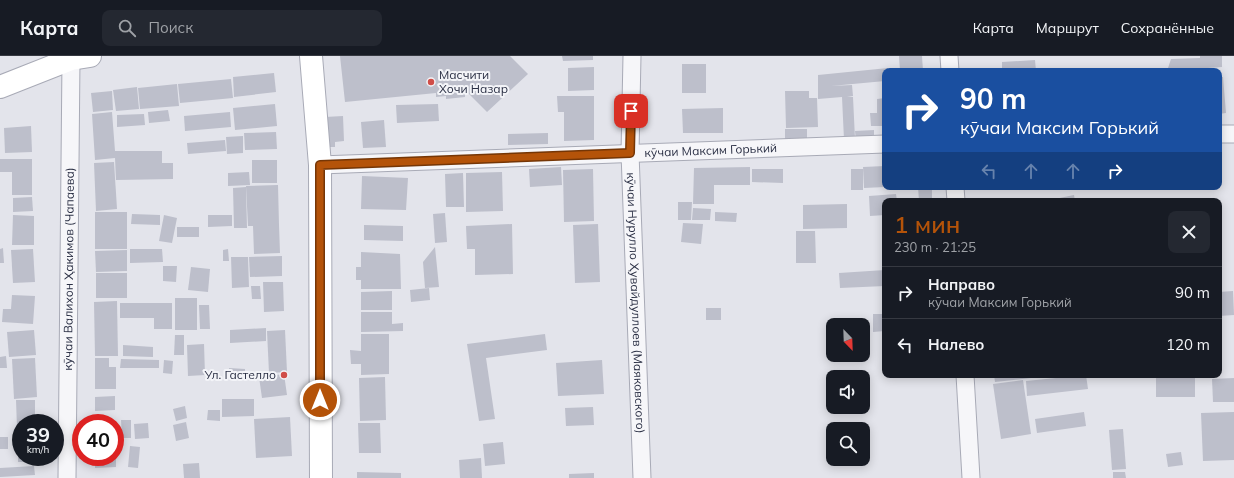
<!DOCTYPE html>
<html lang="ru">
<head>
<meta charset="utf-8">
<style>
  :root { --surface:#171b24; --page:#242831; --text:#f1f3f6; --muted:#9ea1a6; --line:#363941; --accent:#b45309 }
  body { margin:0; font-family:Mulish,sans-serif; background:var(--page); color:var(--text); height:100vh; display:flex; flex-direction:column; font-size:15px; white-space:nowrap }
  * { box-sizing:border-box; margin:0 }
  p { font-size:13px; color:var(--muted) }
  .icon { flex:none; width:22px; height:22px; fill:none; stroke:currentColor; stroke-width:2; stroke-linecap:round; stroke-linejoin:round }
  .map { position:relative; flex:1; overflow:hidden }
  .drawer { position:absolute; left:882px; top:142px; width:340px; height:180px; display:flex; flex-direction:column; background:var(--surface); border-radius:8px; box-shadow:0 2px 10px #0003 }
  .drawer>* { flex:none }
  .banner { position:absolute; left:882px; top:12px; width:340px; height:122px; border-radius:8px; box-shadow:0 2px 10px #0003; background:#1a4fa0; color:#fff; overflow:hidden }
  .needle { width:26px; rotate:157deg }
  .tools { position:absolute; left:826px; top:262px; display:grid; gap:8px }
  .tools a { display:grid; place-items:center; width:44px; height:44px; border-radius:8px; background:var(--surface); box-shadow:0 2px 10px #0003; font-size:20px }
  .speed { position:absolute; left:12px; top:358px; display:flex; gap:8px; font-size:20px; font-weight:700; text-align:center }
  .speed>* { display:grid; place-content:center; width:52px; height:52px; border-radius:50%; background:var(--surface); box-shadow:0 2px 10px #0003; line-height:1 }
  .speed small { font-size:10px; font-weight:400 }
  .speed .limit { border:6px solid #d22; background:#fff; color:#111 }
  .pin { position:absolute; display:grid; place-items:center; width:34px; height:34px; color:#fff; margin:-17px; border-radius:8px; box-shadow:0 2px 6px #0006 }
  .me { position:absolute; width:44px; margin:-22px; rotate:0deg; stroke-linejoin:round; filter:drop-shadow(0 0 3px #0008) }
  .turn { display:flex; align-items:center; gap:14px; height:84px; padding:0 12px; font-size:18px }
  .turn .icon { width:52px; height:52px; stroke-width:2.5 }
  .turn b { display:block; font-size:28px; line-height:34px }
  .lanes { display:flex; align-items:center; height:38px; padding:0 12px; background:#0003; justify-content:center; gap:20px; direction:ltr }
  .lanes .off { opacity:.35 }
  .round { display:grid; place-items:center; flex:none; width:42px; height:42px; border-radius:8px; background:var(--page) }
  .overview { display:flex; align-items:center; justify-content:space-between; height:68px; padding:0 12px }
  h1 { font-size:24px; font-weight:600; line-height:30px; color:var(--accent) }
  ul { padding:0; list-style:none }
  li { display:flex; align-items:center; gap:12px; height:52px; padding:0 12px; border-top:1px solid var(--line) }
  li div { flex:1 }
  li b { display:block; font-size:15px }
  li em { font-style:normal }
  header { display:flex; align-items:center; gap:24px; box-sizing:border-box; height:56px; padding:0 20px; background:var(--surface); border-bottom:1px solid var(--line) }
  header strong { font-size:19px }
  nav { display:flex; gap:22px; margin-inline-start:auto; font-size:14px }
  .search { width:280px; height:36px; background:var(--page); display:flex; align-items:center; gap:10px; box-sizing:border-box; padding:0 14px; border-radius:8px; color:var(--muted); font-size:15px }
  .map>svg:first-child { display:block }
  .building { fill:#bdbfcb }
  .lines { fill:none; stroke-linecap:round; stroke-linejoin:round }
  .street-casing { stroke:#a8aab6; stroke-width:19 }
  .secondary-casing { stroke:#a8aab6; stroke-width:24 }
  .street { stroke:#f6f6f9; stroke-width:17 }
  .secondary { stroke:#fff; stroke-width:22 }
  .route-casing { stroke:#753606; stroke-width:10 }
  .route { stroke:#b45309; stroke-width:7 }
  .poi-dot { fill:#d04d48; stroke:#f3f4f8; stroke-width:1.5 }
  .labels { text-anchor:middle; stroke-width:4; stroke-linejoin:round; paint-order:stroke }
  .poi-label { font-size:12px; fill:#2a2f44; stroke:#f3f4f8; text-anchor:start }
  .street-label { font-size:12px; fill:#2a2f44; stroke:#f3f4f8 }
</style>
</head>
<body>
<header>
<strong>Карта</strong>
<div class="search"><svg class="icon" aria-label="search" viewBox="0 0 24 24"><circle cx="10" cy="10" r="6"/><path d="M15 15l6 6"/></svg>Поиск</div>
<nav><a>Карта</a><a>Маршрут</a><a>Сохранённые</a></nav>
</header>
<div class="map">
<svg width="1234" height="422" viewBox="0 0 1234 422">
  <rect width="100%" height="100%" fill="#e3e4eb"/>
  <g class="building">
    <polygon points="340,0 510,0 528,18 487,56 465,34 465,41 446,43 446,40 436,41 436,37 345,46"/>
    <polygon points="562,0 593,0 593,4 563,5"/>
    <polygon points="899,0 922,0 923,15 900,15"/>
    <polygon points="1200,0 1222,0 1222,11 1167,15 1171,3 1200,2"/>
    <polygon points="1035,4 1036,15 1002,15 1002,6"/>
    <rect x="682" y="8" width="24" height="29"/>
    <polygon points="594,11 594,34 568,35 568,12"/>
    <polygon points="888,12 889,15 885,15 885,25 831,30 852,29 853,40 847,41 853,41 855,83 844,84 842,41 818,43 818,19"/>
    <polygon points="274,17 276,36 234,41 233,21"/>
    <polygon points="1219,21 1223,21 1226,57 1219,58"/>
    <polygon points="231,23 233,42 180,47 178,28"/>
    <polygon points="177,28 179,50 140,53 138,32"/>
    <polygon points="137,31 139,53 116,55 113,34"/>
    <polygon points="112,35 113,54 93,56 91,37"/>
    <polygon points="785,35 809,35 809,42 817,42 818,71 786,72"/>
    <polygon points="557,40 594,40 594,84 564,85 564,56 558,56"/>
    <polygon points="885,42 885,70 871,70 870,57 877,57 877,43"/>
    <polygon points="275,48 277,70 235,74 233,52"/>
    <polygon points="438,48 439,65 397,67 396,49"/>
    <polygon points="723,52 723,77 683,77 682,53"/>
    <polygon points="168,54 170,65 149,67 148,56"/>
    <polygon points="112,56 115,95 162,95 162,107 173,107 173,123 116,124 115,102 95,104 92,58"/>
    <polygon points="230,56 231,71 185,75 184,60"/>
    <polygon points="144,58 145,69 117,71 117,59"/>
    <polygon points="343,60 344,85 335,86 335,91 326,91 325,61"/>
    <polygon points="384,64 386,91 363,92 361,66"/>
    <polygon points="31,70 32,96 5,97 4,72"/>
    <rect x="785" y="73" width="22" height="13"/>
    <polygon points="874,74 874,84 856,85 855,75"/>
    <polygon points="276,76 277,93 245,94 244,77"/>
    <polygon points="548,77 548,88 508,89 508,78"/>
    <polygon points="243,80 243,97 227,98 226,81"/>
    <polygon points="225,84 226,95 188,98 187,87"/>
    <polygon points="0,103 32,103 32,139 12,139 12,116 0,116"/>
    <rect x="252" y="104" width="25" height="23"/>
    <polygon points="114,106 117,153 96,155 94,107"/>
    <polygon points="885,110 885,131 864,132 863,111"/>
    <polygon points="561,111 562,129 530,131 529,113"/>
    <polygon points="750,111 750,129 714,129 714,148 693,148 694,112"/>
    <polygon points="593,113 594,165 564,166 563,114"/>
    <polygon points="752,113 783,113 783,127 752,126"/>
    <rect x="851" y="113" width="12" height="21"/>
    <polygon points="249,116 250,129 228,130 228,117"/>
    <polygon points="502,116 503,155 466,156 466,117"/>
    <polygon points="463,117 464,151 446,151 445,118"/>
    <polygon points="362,120 408,122 406,154 361,153"/>
    <polygon points="278,129 279,169 272,169 279,169 280,197 254,198 253,170 248,170 246,130"/>
    <polygon points="246,131 247,172 234,172 233,132"/>
    <polygon points="918,131 932,131 932,145 919,145"/>
    <polygon points="896,138 897,145 885,145 885,159 870,160 869,140"/>
    <polygon points="1074,139 1075,145 1050,145 1050,144"/>
    <polygon points="32,141 33,155 13,156 13,142"/>
    <polygon points="678,146 692,146 691,164 678,164"/>
    <polygon points="847,148 847,172 803,173 803,149"/>
    <polygon points="693,152 711,153 710,164 692,164"/>
    <rect x="95" y="156" width="32" height="37"/>
    <polygon points="715,156 737,157 736,166 715,165"/>
    <polygon points="445,157 447,186 435,187 433,158"/>
    <polygon points="132,158 160,159 160,169 131,168"/>
    <polygon points="13,159 34,160 34,189 12,189"/>
    <polygon points="164,159 177,162 172,187 159,185"/>
    <polygon points="208,159 232,159 232,170 208,171"/>
    <polygon points="683,167 703,168 701,188 681,186"/>
    <polygon points="512,168 513,218 475,219 475,193 467,193 466,170"/>
    <polygon points="598,168 600,226 575,227 573,169"/>
    <polygon points="364,169 403,170 403,185 364,184"/>
    <rect x="177" y="171" width="22" height="10"/>
    <polygon points="796,175 815,175 816,207 796,207"/>
    <polygon points="435,191 439,231 425,232 423,206"/>
    <polygon points="3,192 4,207 0,207 0,193"/>
    <polygon points="33,193 35,226 13,227 11,194"/>
    <polygon points="130,193 162,193 163,206 130,207"/>
    <polygon points="228,193 229,205 223,205 223,194"/>
    <polygon points="127,194 127,215 96,216 95,195"/>
    <polygon points="361,196 400,198 401,233 361,233 361,224 356,224 356,211 361,211"/>
    <polygon points="282,200 282,220 250,221 249,201"/>
    <polygon points="231,201 248,201 249,231 232,232"/>
    <polygon points="163,210 177,210 176,226 163,225"/>
    <polygon points="191,211 210,213 208,236 188,234"/>
    <polygon points="885,214 885,230 840,232 839,217"/>
    <rect x="96" y="217" width="31" height="25"/>
    <polygon points="263,226 283,226 284,255 264,256"/>
    <polygon points="251,230 260,230 261,243 252,243"/>
    <polygon points="429,232 430,244 411,246 410,234"/>
    <polygon points="392,235 392,254 361,254 361,236"/>
    <polygon points="1233,235 1234,259 1219,260 1219,236"/>
    <polygon points="12,239 35,240 33,268 2,266 3,253 11,253"/>
    <rect x="175" y="242" width="22" height="32"/>
    <polygon points="117,245 118,300 95,300 94,246"/>
    <polygon points="120,247 172,247 172,273 154,273 154,262 120,262"/>
    <polygon points="199,249 209,249 210,273 200,273"/>
    <rect x="706" y="252" width="15" height="12"/>
    <polygon points="361,256 392,256 392,268 403,267 403,275 361,276"/>
    <polygon points="873,258 885,258 885,275 873,276"/>
    <polygon points="266,272 266,285 230,287 230,274"/>
    <polygon points="34,274 36,299 9,301 7,276"/>
    <polygon points="285,274 287,316 269,317 267,275"/>
    <polygon points="361,278 389,278 389,318 361,319 361,308 351,308 350,294 361,295"/>
    <polygon points="545,278 547,294 486,302 495,363 479,365 467,288"/>
    <polygon points="175,279 184,279 184,299 174,299"/>
    <polygon points="204,288 205,319 188,320 187,289"/>
    <polygon points="123,289 153,291 153,301 123,300"/>
    <polygon points="6,300 7,312 0,312 0,301"/>
    <polygon points="35,302 37,341 14,343 12,303"/>
    <polygon points="95,302 109,302 109,311 116,311 116,333 95,333"/>
    <polygon points="121,303 159,304 159,312 120,312"/>
    <polygon points="164,304 173,305 172,318 163,317"/>
    <polygon points="602,304 604,338 558,340 556,307"/>
    <polygon points="229,312 245,313 245,322 229,321"/>
    <polygon points="284,318 287,339 262,342 259,321"/>
    <polygon points="994,319 1031,319 1031,322 995,326"/>
    <polygon points="1086,319 1088,333 1027,340 1026,325"/>
    <polygon points="385,321 386,364 360,365 359,322"/>
    <rect x="1156" y="322" width="39" height="19"/>
    <polygon points="1234,322 1234,346 1213,346 1212,323"/>
    <polygon points="1023,324 1031,378 1001,383 993,328"/>
    <polygon points="115,340 115,354 95,355 95,341"/>
    <polygon points="222,343 254,343 254,360 222,361"/>
    <polygon points="16,344 35,344 35,367 21,367 21,372 17,372"/>
    <polygon points="185,350 187,362 176,365 173,353"/>
    <polygon points="593,351 594,369 566,370 565,352"/>
    <polygon points="208,354 220,354 220,365 207,364"/>
    <polygon points="1084,356 1086,370 1037,377 1035,363"/>
    <polygon points="1234,356 1234,404 1203,405 1201,357"/>
    <polygon points="290,361 292,400 256,402 254,363"/>
    <polygon points="121,364 131,364 131,382 122,382"/>
    <polygon points="186,366 189,382 176,385 173,369"/>
    <polygon points="148,367 149,382 135,383 134,368"/>
    <polygon points="358,367 380,367 381,397 359,397"/>
    <polygon points="1123,373 1126,413 1112,414 1109,374"/>
    <polygon points="18,380 21,380 21,401 37,401 37,406 18,406"/>
    <rect x="0" y="381" width="8" height="12"/>
    <polygon points="503,386 505,408 485,410 483,388"/>
    <polygon points="130,390 140,391 138,412 128,411"/>
    <polygon points="1181,396 1183,409 1168,411 1166,398"/>
    <polygon points="95,401 116,401 116,411 95,412"/>
    <polygon points="481,402 482,422 460,422 459,404"/>
    <polygon points="199,407 200,422 184,422 183,408"/>
    <polygon points="34,410 35,419 0,421 0,412"/>
    <polygon points="357,416 401,417 401,422 357,422"/>
    <polygon points="1113,416 1125,416 1126,422 1113,422"/>
    <polygon points="594,417 594,422 569,422 569,418"/>
  </g>
  <g class="lines">
    <g class="street-casing">
      <g id="street">
        <path id="s1" d="M 632,0 L 630,97 L 642,422"/>
        <polyline points="949,0 950,15"/>
        <polyline points="1219,78 1234,78"/>
        <path id="s2" d="M 320,109 L 885,88"/>
        <polyline points="955,131 956,145"/>
        <polyline points="965,319 971,422"/>
        <path id="s3" d="M 67,422 L 71,3"/>
      </g>
    </g>
    <g class="secondary-casing">
      <g id="secondary">
        <polyline points="311,0 320,109 321,422"/>
        <polyline points="0,31 71,3 90,0"/>
      </g>
    </g>
    <use href="#street" class="street"/>
    <use href="#secondary" class="secondary"/>
  </g>
  <g class="lines">
    <g class="route-casing">
      <polyline id="route" points="320,344 320,109 630,97 631,55"/>
    </g>
    <use href="#route" class="route"/>
  </g>
  <g class="poi-dot">
    <circle cx="431" cy="26" r="4"/>
    <circle cx="284" cy="319" r="4"/>
  </g>
  <g class="labels">
    <g class="poi-label">
      <text x="439" y="23">Масчити<tspan x="439" dy="14">Хочи Назар</tspan></text>
      <text x="276" y="323" text-anchor="end">Ул. Гастелло</text>
    </g>
    <g class="street-label">
      <text dy="4" stroke="none"><textPath href="#s2" startOffset="391">кӯчаи Максим Горький</textPath></text>
      <text dy="4" stroke="none"><textPath href="#s3" startOffset="209">кӯчаи Валихон Ҳакимов (Чапаева)</textPath></text>
      <text dy="4" stroke="none"><textPath href="#s1" startOffset="247">кӯчаи Нурулло Ҳувайдуллоев (Маяковского)</textPath></text>
    </g>
  </g>
</svg>
<div class="tools">
<a><svg class="needle" viewBox="-14 -14 28 28"><path d="M0-13l5 13h-10z" fill="#e53935"/><path d="M0 13l5-13h-10z" fill="#9ea1a6"/></svg></a>
<a><svg class="icon" aria-label="sound" viewBox="0 0 24 24"><path d="M4 9h4l5-4v14l-5-4H4zM17 9q2 3 0 6"/></svg></a>
<a><svg class="icon" aria-label="search" viewBox="0 0 24 24"><circle cx="10" cy="10" r="6"/><path d="M15 15l6 6"/></svg></a>
</div>
<div class="speed"><div>39<small>km/h</small></div><div class="limit">40</div></div>
<div class="pin" style="left:631px;top:55px;background:#d93025"><svg class="icon" aria-label="arrive" viewBox="0 0 24 24"><path d="M6 21V4h12l-3 4 3 4H6"/></svg></div>
<svg class="me" style="left:320px;top:344px" viewBox="-20 -20 40 40"><circle r="17" fill="#b45309" stroke="#fff" stroke-width="3"/><path d="M0-11L8 9 0 5-8 9z" fill="#fff"/></svg>
<div class="banner">
<div class="turn"><svg class="icon" aria-label="right" viewBox="0 0 24 24"><path d="M7 20v-9h11M14 6l5 5-5 5"/></svg><div><b>90 m</b>кӯчаи Максим Горький</div></div>
<div class="lanes"><svg class="icon off" aria-label="left" viewBox="0 0 24 24"><path d="M17 20v-9H6M10 6l-5 5 5 5"/></svg><svg class="icon off" aria-label="ahead" viewBox="0 0 24 24"><path d="M12 20V5M6 11l6-6 6 6"/></svg><svg class="icon off" aria-label="ahead" viewBox="0 0 24 24"><path d="M12 20V5M6 11l6-6 6 6"/></svg><svg class="icon" aria-label="right" viewBox="0 0 24 24"><path d="M7 20v-9h11M14 6l5 5-5 5"/></svg></div>
</div>
<section class="drawer">
<div class="overview"><div><h1>1 мин</h1><p>230 m · 21:25</p></div><a class="round"><svg class="icon" aria-label="close" viewBox="0 0 24 24"><path d="M6 6l12 12M18 6L6 18"/></svg></a></div>
<ul>
<li><svg class="icon" aria-label="right" viewBox="0 0 24 24"><path d="M7 20v-9h11M14 6l5 5-5 5"/></svg><div><b>Направо</b><p>кӯчаи Максим Горький</p></div><em>90 m</em></li>
<li><svg class="icon" aria-label="left" viewBox="0 0 24 24"><path d="M17 20v-9H6M10 6l-5 5 5 5"/></svg><div><b>Налево</b></div><em>120 m</em></li>
</ul>
</section>
</div>
</body>
</html>
